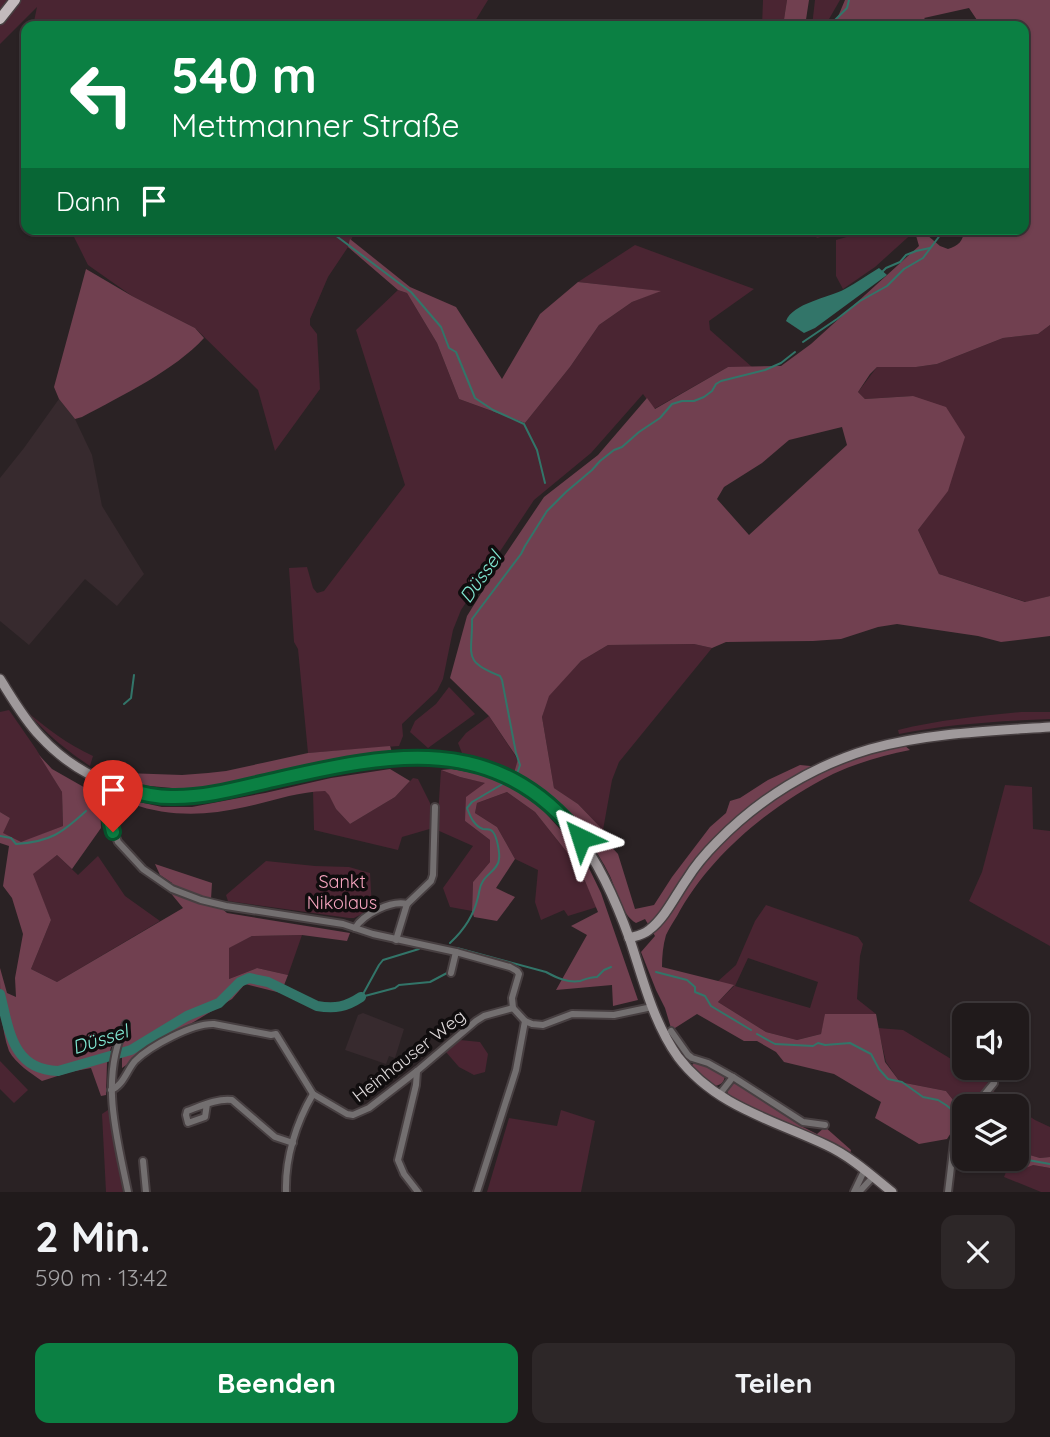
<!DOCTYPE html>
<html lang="de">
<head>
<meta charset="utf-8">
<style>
  :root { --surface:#201a1b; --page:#2d2728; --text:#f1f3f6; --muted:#a2a1a3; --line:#3d383a; --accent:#0b8043 }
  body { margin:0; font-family:Quicksand,sans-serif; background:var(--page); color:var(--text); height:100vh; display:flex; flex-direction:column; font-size:26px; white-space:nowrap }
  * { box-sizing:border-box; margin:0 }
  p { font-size:23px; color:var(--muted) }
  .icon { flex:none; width:38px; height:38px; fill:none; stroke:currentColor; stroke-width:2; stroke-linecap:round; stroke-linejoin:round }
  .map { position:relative; height:1192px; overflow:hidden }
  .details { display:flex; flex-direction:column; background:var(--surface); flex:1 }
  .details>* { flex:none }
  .hud { position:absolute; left:21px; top:21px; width:1008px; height:214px; border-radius:14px; box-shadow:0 2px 5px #0004,0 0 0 2px var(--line); background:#0b8043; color:#fff; overflow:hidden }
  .fabs { position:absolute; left:952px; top:1003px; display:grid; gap:14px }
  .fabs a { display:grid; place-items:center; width:77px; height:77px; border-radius:14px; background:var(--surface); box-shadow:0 2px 5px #0004,0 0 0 2px var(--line); font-size:35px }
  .pin { position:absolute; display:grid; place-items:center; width:60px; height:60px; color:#fff; margin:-72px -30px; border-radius:50% 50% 50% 0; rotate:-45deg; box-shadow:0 0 7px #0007 }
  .pin .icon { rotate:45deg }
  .me { position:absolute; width:77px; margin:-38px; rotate:319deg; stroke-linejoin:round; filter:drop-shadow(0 0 5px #0008) }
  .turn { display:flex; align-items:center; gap:24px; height:147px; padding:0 35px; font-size:32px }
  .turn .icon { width:91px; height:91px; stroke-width:2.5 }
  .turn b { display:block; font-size:49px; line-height:60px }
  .then { display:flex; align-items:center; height:66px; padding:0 35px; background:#0003; gap:14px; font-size:26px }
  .round { display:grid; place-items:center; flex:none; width:74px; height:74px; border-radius:14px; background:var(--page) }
  .summary { display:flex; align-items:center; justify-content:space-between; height:119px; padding:0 35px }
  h1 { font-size:42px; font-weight:700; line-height:52px }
  .button { display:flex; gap:14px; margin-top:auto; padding:14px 35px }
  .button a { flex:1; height:80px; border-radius:14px; background:var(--accent); color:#fff; font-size:28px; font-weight:700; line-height:80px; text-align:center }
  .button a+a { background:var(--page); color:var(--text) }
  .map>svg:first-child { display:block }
  .built { fill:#372a2e }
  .green { fill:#4a2532; fill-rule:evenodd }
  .forest { fill:#714050; fill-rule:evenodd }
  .water { fill:#327569 }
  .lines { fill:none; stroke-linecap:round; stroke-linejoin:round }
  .stream { stroke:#327569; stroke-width:2 }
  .river { stroke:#327569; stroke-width:10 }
  .minor-casing { stroke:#473f41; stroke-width:10 }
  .secondary-casing { stroke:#473f41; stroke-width:12 }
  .primary-casing { stroke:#473f41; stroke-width:13 }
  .minor { stroke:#736f70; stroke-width:6 }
  .secondary { stroke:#9f999b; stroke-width:9 }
  .primary { stroke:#c2babc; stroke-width:10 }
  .route-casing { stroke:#07532c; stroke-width:18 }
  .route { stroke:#0b8043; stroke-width:12 }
  .labels { text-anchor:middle; stroke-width:7; stroke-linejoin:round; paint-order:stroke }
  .park-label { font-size:18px; fill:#f6a5bf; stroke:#100d0e }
  .street-label { font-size:18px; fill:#ded9da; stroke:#100d0e }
  .water-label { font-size:19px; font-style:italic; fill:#81e8d3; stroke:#100d0e }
</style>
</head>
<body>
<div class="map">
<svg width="1050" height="1192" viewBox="0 0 1050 1192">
  <rect width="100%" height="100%" fill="#2a2224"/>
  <g class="built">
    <polygon points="59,399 75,419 92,455 102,506 144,574 117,606 85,579 29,645 0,621 0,478 24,448"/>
    <polygon points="363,1013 404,1029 395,1058 389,1056 386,1064 345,1050 358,1015"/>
  </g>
  <g class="green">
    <polygon points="0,0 488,0 472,26 33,26 37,7 0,44"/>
    <polygon points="763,0 787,0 783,26 762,26"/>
    <polygon points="815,0 840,0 825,26 812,26"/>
    <polygon points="26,51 26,122 19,78"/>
    <polygon points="70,229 356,229 348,247 328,277 310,319 310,325 317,334 320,389 275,451 258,390 195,328 132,296 88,265"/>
    <polygon points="810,229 851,229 817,238"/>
    <polygon points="875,229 917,229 875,267 843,289 836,276 836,240"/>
    <polygon points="635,245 754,289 709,321 710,330 752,367 728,367 654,409 643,394 591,453 534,500 461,610 453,630 443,679 437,691 402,724 403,736 399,746 308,753 298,649 294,642 289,568 307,567 313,588 317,593 324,591 405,485 356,330 398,290 407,293 437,343 459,399 525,423 570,367 599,325 632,302 659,291 578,282"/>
    <polygon points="1050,325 1050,596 1026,602 939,574 918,530 948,490 913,396 865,399 858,392 877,367 916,367 937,364 1003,338 1038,334"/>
    <polygon points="694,644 712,648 619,762 612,780 603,830 578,804 554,788 542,717 548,696 581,661 608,645"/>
    <polygon points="449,687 475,714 428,748 410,732 415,721 436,704"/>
    <polygon points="9,710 36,749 62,792 63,826 21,843 2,833 10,818 0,812 0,712"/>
    <path d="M 25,710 C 46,728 67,744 93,756 L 90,766 C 63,748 47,734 25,710 Z"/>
    <path d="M 1021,712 L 1050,712 L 1050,719 C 1000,721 948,724 899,734 L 898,730 C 938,720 980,716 1021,712 Z"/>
    <polygon points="489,716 518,760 514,773 462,753 458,743 466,733"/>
    <polygon points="441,770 460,777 486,783 465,821 490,840 490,862 473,882 472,911 450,907 443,888 473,846 437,830"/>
    <polygon points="413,778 418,779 430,803 433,828 402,837 398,850 314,830 313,791 325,791 329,794 336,809 350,824 395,797"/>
    <polygon points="1005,785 1032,787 1033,829 1050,831 1050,946 969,901 982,872"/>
    <polygon points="507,792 535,812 566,851 585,881 597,907 568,916 564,910 541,920 535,902 538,870 515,859 497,827 475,813 477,803"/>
    <polygon points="57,855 78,875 98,856 125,896 160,921 57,982 31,969 51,920 32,874"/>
    <polygon points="266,861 315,866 349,867 370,873 372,909 354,918 349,918 228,901 226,895"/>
    <path d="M 766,905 L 858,937 L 863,944 L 860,956 L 857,999 L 876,1014 L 826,1014 L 821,1034 L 797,1040 L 766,1032 L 718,1002 L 734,986 L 717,982 L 736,965 L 755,921 ZM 748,958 L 818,982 L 810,1008 L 735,986 Z"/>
    <polygon points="302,935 288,975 257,968 229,979 228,948 252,936"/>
    <polygon points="878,1028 903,1030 986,1080 996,1094 1014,1106 964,1106 964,1114 946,1091 900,1082 886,1062"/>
    <polygon points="460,1040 480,1042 488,1054 485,1072 474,1075 459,1067 446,1052"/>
    <polygon points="0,1061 28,1090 14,1103 0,1089"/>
    <polygon points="1017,1108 1035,1120 1050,1127 1050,1157 1040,1158 1018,1152 1017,1148"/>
    <polygon points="108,1110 123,1192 106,1192 102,1114"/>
    <polygon points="561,1110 595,1121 581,1192 487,1192 509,1118 557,1126"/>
    <polygon points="988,1159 1005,1159 1009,1164 1033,1165 1050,1168 1050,1192 1041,1192 1004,1177 1008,1167"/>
  </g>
  <g class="forest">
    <polygon points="787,0 809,0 805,26 783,26"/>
    <path d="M 845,0 L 1050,0 L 1050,325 L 1038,334 L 1003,338 L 937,364 L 916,367 L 877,367 L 870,374 L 858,392 L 865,399 L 913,396 L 946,407 L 965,437 L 948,491 L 918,530 L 939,574 L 1025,602 L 1050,596 L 1050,636 L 1001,642 L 978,636 L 897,624 L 878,627 L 841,639 L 813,641 L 726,642 L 712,648 L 694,644 L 608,645 L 581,661 L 549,696 L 542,717 L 554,788 L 578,804 L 603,830 L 606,841 L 618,854 L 635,909 L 654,905 L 672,877 L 710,827 L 726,813 L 730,801 L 740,798 L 768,780 L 800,765 L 831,768 L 871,753 L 904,745 L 910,750 C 884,755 857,763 833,774 C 771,805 710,855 677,916 C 673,922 669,929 666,935 C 663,945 662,956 662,967 L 734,985 L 718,1002 L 766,1032 L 797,1040 L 821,1034 L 825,1014 L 876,1014 L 885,1062 L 900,1082 L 946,1091 L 964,1114 L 964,1130 L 956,1125 L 947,1139 L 919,1144 L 875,1118 L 881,1102 L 834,1074 L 784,1062 L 776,1052 L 757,1041 L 744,1041 L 697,1014 L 675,1028 L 671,1028 L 665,1008 L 656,990 L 641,952 L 655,936 L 645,919 L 636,923 C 621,914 617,892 610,876 C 603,862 594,847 584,834 C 565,809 539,790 514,773 L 518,759 L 489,716 L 450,678 L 467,616 L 505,555 L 544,497 L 598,455 L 647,398 L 655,409 L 728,367 L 781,366 L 811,344 L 919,246 L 915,232 L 917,229 L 920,229 L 940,246 L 948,249 C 958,246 964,241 964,229 L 1024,229 L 1024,26 L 981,26 L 969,8 L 924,18 L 932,26 L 834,26 ZM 842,427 L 847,445 L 749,535 L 717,499 L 724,487 L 762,463 L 789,440 Z"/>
    <polygon points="350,239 410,287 456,307 502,379 540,314 578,282 661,291 632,302 599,325 570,367 525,423 459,399 437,343 407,293 398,290 348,247"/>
    <path d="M 86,269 L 132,296 L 195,328 L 204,338 C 175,370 121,396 82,417 L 75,419 L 59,399 L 54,387 Z"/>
    <polygon points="390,746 392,752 370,754 206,788 172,788 139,785 120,780 125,773 182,775 208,773 226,771 308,753"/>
    <path d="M 39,755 L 52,769 L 96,794 L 100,803 L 101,828 L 72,869 L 57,855 L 33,874 L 51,920 L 31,969 L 57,982 L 183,908 L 169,891 L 172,883 L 160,875 L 155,864 L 212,883 L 211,899 L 227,913 L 350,933 L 347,941 L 302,935 L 252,936 L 229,948 L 229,979 L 257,968 L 288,975 L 281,993 L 245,984 L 232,999 L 157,1044 L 122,1068 L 122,1044 L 111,1047 L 107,1063 L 106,1095 L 101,1096 L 91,1068 L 70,1072 L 42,1081 C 31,1073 16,1064 9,1051 C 0,1026 0,995 0,968 L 7,993 L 16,997 L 15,978 L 23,934 L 12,898 L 3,886 L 9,846 L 0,843 L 0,812 L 10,818 L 3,833 L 21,842 L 63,826 L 62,792 Z"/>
    <path d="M 390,769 L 410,781 L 395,797 L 350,824 L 336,809 L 329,795 L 325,791 C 297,792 272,801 245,807 C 206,816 170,817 132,804 L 139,802 L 162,807 L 192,807 L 265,793 L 331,778 Z"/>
    <polygon points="452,769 484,775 501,782 528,797 542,809 575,846 585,860 601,893 638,1000 613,1006 612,985 556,990 587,935 571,926 598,912 585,881 566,851 535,812 507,792 477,803 475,813 497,827 515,859 496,888 515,897 497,921 474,917 472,911 473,882 490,862 490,840 465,821 466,797 485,783 460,777 441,770"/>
    <path d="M 695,1062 L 705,1065 L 725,1076 C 724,1082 721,1085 715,1086 L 697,1073 L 692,1065 Z"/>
    <path d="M 740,1083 L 803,1127 L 817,1134 L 825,1127 L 851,1150 L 850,1154 C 810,1132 768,1117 728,1096 L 727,1089 L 731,1084 Z"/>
    <polygon points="1017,1148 1019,1152 1040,1158 1050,1157 1050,1168 1033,1165 1023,1169 1009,1164 1005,1159 1017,1158"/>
  </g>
  <path class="water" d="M 879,268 L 887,275 L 815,328 L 804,333 L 786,321 C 793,303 828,298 845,289 C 856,283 867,275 879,268 Z"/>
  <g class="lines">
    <g class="stream">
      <polyline points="829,26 847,8 849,0"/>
      <polyline points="327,229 411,292 441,327 449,348 456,352 475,398 493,410 524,424 537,450 545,483"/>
      <polyline points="883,271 886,268 900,262 906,255 916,251 930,248"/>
      <polyline points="803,342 837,319 860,301 887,286 904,269 923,258 941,234 940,229"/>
      <polyline points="124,704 131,698 134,675"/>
      <path d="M 514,777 L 517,774 L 520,765 L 516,753 L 502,680 L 500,676 C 461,661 473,654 472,619 L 521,554 L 525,546 L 547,511 L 566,492 L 592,470 L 600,461 L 614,450 L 622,447 L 639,432 L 660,418 L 672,404 L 682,401 L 694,401 L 704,397 L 712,391 L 716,384 L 721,381 L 765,370 L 781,363 L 795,352"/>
      <path d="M 0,836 L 11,838 L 16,844 C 50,842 62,833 86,811"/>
      <path d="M 450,943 C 463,931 474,915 478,897 C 480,890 479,887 483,881 C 487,874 499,868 499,859 C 500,853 497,837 493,832 C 490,828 488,830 483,829 C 474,826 470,816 467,808 L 472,802 L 506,782"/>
      <path d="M 457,948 L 546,972 C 557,978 568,983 580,981 C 586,979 590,977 597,977 L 604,970 L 611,967"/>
      <polyline points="656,972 687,980 695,987 695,992 705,996 711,1006 751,1030"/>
      <polyline points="362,996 379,965 383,960 419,949"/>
      <polyline points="361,997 395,988 399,985 430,982 447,973"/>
      <polyline points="757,1034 775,1044 813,1046 818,1043 825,1045 850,1043 871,1054 879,1069 888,1079 902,1082 923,1097 938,1100 946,1105 961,1117"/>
      <polyline points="1017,1158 1050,1164"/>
    </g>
    <path class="river" d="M 0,994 C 9,1029 12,1070 58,1071 L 131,1050 L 187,1016 L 219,1003 L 240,982 L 249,978 L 268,982 L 317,1006 C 335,1009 346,1007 361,997"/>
    <g class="minor-casing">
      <g id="minor">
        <polyline points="112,786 107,808 109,820 118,842 143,869 172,889 201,900 226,906 343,924 373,934 456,952 510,967 517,971 519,974 512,998 513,1008 525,1021 532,1024 543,1025 572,1014 614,1015 652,1007"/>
        <polyline points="407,904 431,881 433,875 435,807"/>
        <path d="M 355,928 C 364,914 391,900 407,904"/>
        <polyline points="396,940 407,904"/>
        <polyline points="451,973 456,952"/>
        <path d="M 126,1024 C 99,1078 117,1137 128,1192"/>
        <polyline points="671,1031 688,1055 692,1058 708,1063 733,1077 803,1122 825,1125"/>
        <polyline points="417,1071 416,1085 398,1160 404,1174 418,1192"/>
        <path d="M 111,1090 C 123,1086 127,1070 135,1061 C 150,1046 193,1023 214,1024 L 271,1035 L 276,1034 L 313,1094 L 347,1114 L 353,1115 L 369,1108 L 417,1071 L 476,1021 L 484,1016 L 513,1008"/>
        <polyline points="719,1095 733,1077"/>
        <path d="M 207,1104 L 205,1117 L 188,1123 L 186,1115 L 187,1111 C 201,1106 218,1098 232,1100 L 275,1137 L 293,1143"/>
        <polyline points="975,1106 994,1083"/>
        <polyline points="143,1161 146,1192"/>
        <path d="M 286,1192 C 285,1158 296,1123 313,1094"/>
        <polyline points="477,1192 516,1070 525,1021"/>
        <polyline points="854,1192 864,1171"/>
        <polyline points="859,1192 873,1177"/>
        <polyline points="948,1192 954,1142 964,1120"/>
      </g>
    </g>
    <g class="secondary-casing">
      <g id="secondary">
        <path d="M 0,679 C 12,698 24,719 40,736 C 83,783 145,803 208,794 C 261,787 313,768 367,761 C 405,756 444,755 481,767 C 565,793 602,862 630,940 C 643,979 653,1022 678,1057 C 715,1106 773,1120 826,1145 C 850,1156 871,1175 892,1192"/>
        <path d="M 629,938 C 636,936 643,935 649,930 C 665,918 675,896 687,879 C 695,866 706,853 717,842 C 759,799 812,766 870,749 C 928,733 991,731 1050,727"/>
      </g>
    </g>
    <g class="primary-casing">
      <polyline id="primary" points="0,19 15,0"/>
    </g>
    <use href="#minor" class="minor"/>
    <use href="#secondary" class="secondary"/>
    <use href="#primary" class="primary"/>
  </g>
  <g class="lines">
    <g class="route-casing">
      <path id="route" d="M 113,832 L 107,808 L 112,786 C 133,791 154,798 175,797 C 209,797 242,787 274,780 C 391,753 496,731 581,838"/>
    </g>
    <use href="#route" class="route"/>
  </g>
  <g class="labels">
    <g class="park-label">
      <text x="342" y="888">Sankt<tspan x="342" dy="21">Nikolaus</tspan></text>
    </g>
    <g class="street-label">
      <text transform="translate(409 1056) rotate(-38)" y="6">Heinhauser Weg</text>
    </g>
    <g class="water-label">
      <text transform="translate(480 577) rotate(-55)" y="7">Düssel</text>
      <text transform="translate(100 1039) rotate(-18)" y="7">Düssel</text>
    </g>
  </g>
</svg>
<div class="fabs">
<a><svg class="icon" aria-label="sound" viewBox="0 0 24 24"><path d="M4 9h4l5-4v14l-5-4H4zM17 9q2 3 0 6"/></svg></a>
<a><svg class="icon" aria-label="layers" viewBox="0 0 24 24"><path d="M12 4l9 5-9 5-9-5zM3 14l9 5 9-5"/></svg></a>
</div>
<div class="pin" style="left:113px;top:832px;background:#d93025"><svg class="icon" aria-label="arrive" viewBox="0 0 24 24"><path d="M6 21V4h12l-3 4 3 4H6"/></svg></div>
<svg class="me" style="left:581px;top:838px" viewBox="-20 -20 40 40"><path d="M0-17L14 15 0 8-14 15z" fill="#0b8043" stroke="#fff" stroke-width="4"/></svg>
<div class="hud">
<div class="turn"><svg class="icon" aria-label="left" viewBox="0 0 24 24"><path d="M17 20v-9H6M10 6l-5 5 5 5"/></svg><div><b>540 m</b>Mettmanner Straße</div></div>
<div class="then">Dann<svg class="icon" aria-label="arrive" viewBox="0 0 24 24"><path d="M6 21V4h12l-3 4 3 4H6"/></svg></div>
</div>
</div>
<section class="details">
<div class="summary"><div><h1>2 Min.</h1><p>590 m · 13:42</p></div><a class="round"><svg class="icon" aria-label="close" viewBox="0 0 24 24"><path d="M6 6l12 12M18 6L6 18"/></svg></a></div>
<div class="button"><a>Beenden</a><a>Teilen</a></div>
</section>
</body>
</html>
